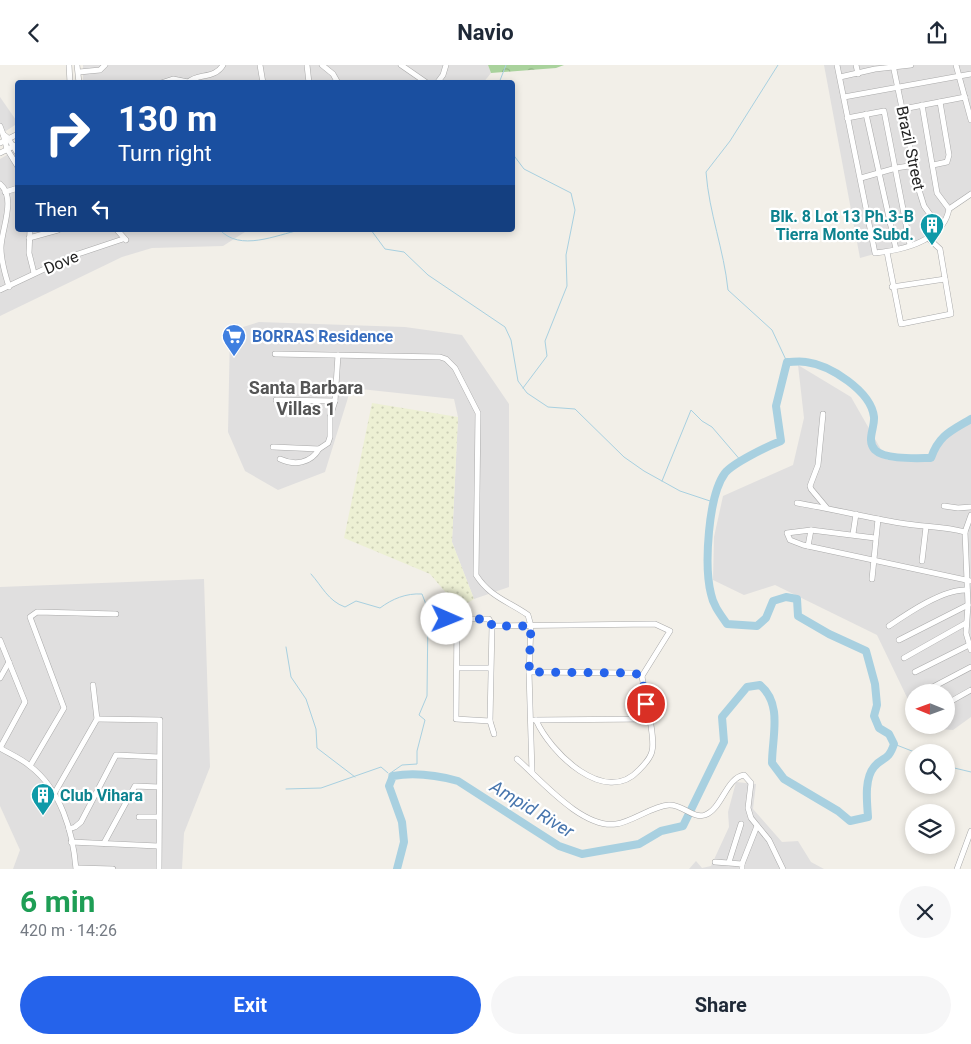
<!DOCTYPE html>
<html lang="en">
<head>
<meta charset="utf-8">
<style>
  :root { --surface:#fff; --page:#f6f6f7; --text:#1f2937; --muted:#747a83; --accent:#2563eb }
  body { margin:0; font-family:Roboto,sans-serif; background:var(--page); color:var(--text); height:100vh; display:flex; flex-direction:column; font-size:19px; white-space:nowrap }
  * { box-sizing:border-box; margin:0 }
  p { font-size:16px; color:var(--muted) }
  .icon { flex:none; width:28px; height:28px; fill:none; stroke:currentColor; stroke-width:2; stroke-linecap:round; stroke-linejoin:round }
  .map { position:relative; height:804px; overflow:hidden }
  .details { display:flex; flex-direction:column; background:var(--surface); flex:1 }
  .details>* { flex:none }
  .top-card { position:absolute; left:15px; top:15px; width:500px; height:152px; border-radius:5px; box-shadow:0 2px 8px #0003; background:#1a4fa0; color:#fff; overflow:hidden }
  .needle { width:32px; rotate:271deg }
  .fabs { position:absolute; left:905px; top:619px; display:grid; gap:10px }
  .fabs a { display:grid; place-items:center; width:50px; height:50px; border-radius:50%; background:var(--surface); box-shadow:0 2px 8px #0003; font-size:25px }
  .pin { position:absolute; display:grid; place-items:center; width:42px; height:42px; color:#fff; margin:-21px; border:2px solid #fff; border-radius:50%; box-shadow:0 1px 5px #0007 }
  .me { position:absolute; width:55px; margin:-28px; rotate:91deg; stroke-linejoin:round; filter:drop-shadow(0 0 4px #0008) }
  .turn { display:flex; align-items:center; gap:18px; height:105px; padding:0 20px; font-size:22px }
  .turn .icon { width:65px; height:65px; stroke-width:2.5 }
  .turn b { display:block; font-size:35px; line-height:42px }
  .then { display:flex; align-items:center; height:48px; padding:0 20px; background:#0003; gap:10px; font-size:19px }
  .round { display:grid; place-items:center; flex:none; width:52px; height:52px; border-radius:26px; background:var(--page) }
  .summary { display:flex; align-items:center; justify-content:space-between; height:85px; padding:0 20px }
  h1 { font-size:30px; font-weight:700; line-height:38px; color:#1e9e55 }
  .action { display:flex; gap:10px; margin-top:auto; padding:10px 20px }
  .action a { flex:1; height:58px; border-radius:30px; background:var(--accent); color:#fff; font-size:20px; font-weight:700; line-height:58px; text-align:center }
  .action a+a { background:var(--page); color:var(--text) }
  header { display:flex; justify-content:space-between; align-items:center; height:65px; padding:0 20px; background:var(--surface); font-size:22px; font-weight:700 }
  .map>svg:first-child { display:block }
  .residential { fill:#e0dfdf }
  .farmland { fill:url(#farmland-dots) }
  .forest { fill:url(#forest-crowns) }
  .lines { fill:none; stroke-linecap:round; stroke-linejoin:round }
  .stream { stroke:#a8d0e0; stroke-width:1 }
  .river { stroke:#a8d0e0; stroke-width:8 }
  .minor-casing { stroke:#a9a9a9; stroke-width:6 }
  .minor { stroke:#fff; stroke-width:5 }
  .route { stroke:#2563eb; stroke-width:9; stroke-dasharray:0 16.2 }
  .labels { text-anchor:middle; stroke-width:4.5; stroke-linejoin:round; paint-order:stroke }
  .street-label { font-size:16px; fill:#222; stroke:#fff }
  .culture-label { font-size:16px; font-weight:bold; fill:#0d838f; stroke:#fff; text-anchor:end }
  .shop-label { font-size:16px; font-weight:bold; fill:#366cbe; stroke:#fff; text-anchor:start }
  .neighbourhood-label { font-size:18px; font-weight:bold; fill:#555; stroke:#fff }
  .water-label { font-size:18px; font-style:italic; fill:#4775ad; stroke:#fff }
</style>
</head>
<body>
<header><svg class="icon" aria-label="back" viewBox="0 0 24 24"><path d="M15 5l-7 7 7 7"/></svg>Navio<svg class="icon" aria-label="share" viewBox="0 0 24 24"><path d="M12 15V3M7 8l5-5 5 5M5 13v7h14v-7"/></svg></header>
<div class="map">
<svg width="971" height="804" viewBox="0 0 971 804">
  <defs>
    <pattern id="farmland-dots" width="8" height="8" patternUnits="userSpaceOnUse" patternTransform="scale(1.25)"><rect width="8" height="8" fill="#edf0d4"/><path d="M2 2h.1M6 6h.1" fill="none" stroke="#cbceb6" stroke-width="1.8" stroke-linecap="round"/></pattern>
    <pattern id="forest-crowns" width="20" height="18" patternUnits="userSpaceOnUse" patternTransform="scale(1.25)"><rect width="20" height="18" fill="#a9d29c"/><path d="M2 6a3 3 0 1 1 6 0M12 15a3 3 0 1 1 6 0" fill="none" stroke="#91b486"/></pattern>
  </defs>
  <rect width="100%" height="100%" fill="#f2efe8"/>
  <g class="residential">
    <polygon points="83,0 488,0 491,8 483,18 83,18"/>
    <polygon points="824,0 971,0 971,130 950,145 948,151 928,174 860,193"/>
    <polygon points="0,32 18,58 0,70"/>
    <polygon points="17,84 18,165 248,165 223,181 152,183 122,192 0,251 0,94"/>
    <polygon points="259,257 405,262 462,270 509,339 509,522 474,534 452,477 458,352 454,334 351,323 325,407 278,425 245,406 228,367 230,266"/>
    <polygon points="798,300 851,332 887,395 916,396 931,393 944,370 971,356 971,652 953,665 921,663 920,660 946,660 946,628 914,628 914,647 877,570 775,520 744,530 713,515 714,472 723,431 793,400 804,353"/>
    <polygon points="204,514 210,702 184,768 182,804 13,804 20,785 0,741 0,522"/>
    <polygon points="736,717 756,719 753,744 782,777 798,776 811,797 824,804 689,804 696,796 702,803 711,801 729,762 728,747"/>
  </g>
  <polygon class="farmland" points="372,338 458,352 452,477 474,534 459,543 430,509 344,473"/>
  <polygon class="forest" points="488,0 564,0 556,3 491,8"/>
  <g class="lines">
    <g class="stream">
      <path d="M 778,0 L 730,76 L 706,107 C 709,148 724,185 728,225 L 772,265 L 787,297"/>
      <polyline points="499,18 506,0"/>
      <polyline points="512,88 524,104 571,128 575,145 566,190 567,221 545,276 547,291 523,323"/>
      <path d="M 220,165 C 240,187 276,170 300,165"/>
      <polyline points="371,165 385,184 404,187 428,210 505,262 511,275 518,316 527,328 548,342 575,344 624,392 644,406 680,426 713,437"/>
      <polyline points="662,416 691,345 702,356 712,362 742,397"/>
      <path d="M 311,509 C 322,521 328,536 345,542 L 356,536 L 380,543 C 392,534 406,528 422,529 L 427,542"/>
      <polyline points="286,582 291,612 306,634 316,664 317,683 355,712"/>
      <polyline points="894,679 917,688"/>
      <polyline points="946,701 971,707"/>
      <polyline points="389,721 389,709 402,700 417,699 417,686 425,655 419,650 427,631 428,547"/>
      <polyline points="286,724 321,723 381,702 388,708"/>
    </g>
    <path class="river" d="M 397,804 L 404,777 L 402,757 L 389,721 L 393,711 C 416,707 436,710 458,716 L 559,781 L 582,789 L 639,779 L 661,766 L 683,761 L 724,677 L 722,652 L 747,622 L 760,620 C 783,639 772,672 772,698 L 784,714 L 838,746 L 850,756 L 868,752 C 867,737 864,714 874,702 C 883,691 888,697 894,679 L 889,669 L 879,663 L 874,651 L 877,640 L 875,619 L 866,586 L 829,569 L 798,551 L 797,534 L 786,532 L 773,536 L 766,553 L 757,561 L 727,559 C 720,549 713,540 711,529 C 704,501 708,431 725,408 C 733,398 768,381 781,376 L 776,341 L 787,297 C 793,297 800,296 806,297 C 830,300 871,326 874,352 C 875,363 866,375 875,385 C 885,395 917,393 931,393 C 939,370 951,366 971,354"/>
    <g class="minor-casing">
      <g id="minor">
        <polyline points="69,0 70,18"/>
        <polyline points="77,0 79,18"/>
        <polyline points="260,0 263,18"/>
        <polyline points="307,0 309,18"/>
        <polyline points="322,0 333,9 338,18"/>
        <polyline points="401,0 427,18"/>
        <path d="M 837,0 L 875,188 C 903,185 943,176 949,144 L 971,129"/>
        <polyline points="856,0 858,9"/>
        <polyline points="893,0 919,125 924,141 939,162"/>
        <polyline points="956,0 971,55"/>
        <polyline points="79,7 100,5 105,0"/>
        <polyline points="840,12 875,4 911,0"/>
        <path d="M 161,18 L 173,14 L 188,17 C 198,8 215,14 223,0"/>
        <polyline points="437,18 443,10 446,0"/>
        <polyline points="844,32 971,9"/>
        <polyline points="922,40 937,128 949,144"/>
        <polyline points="903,44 965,32"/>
        <polyline points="866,49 896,184"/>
        <polyline points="847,53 884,46 910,180"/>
        <polyline points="0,61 3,69"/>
        <polyline points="0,78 18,69"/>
        <polyline points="0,88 18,79"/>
        <polyline points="18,89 8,73 3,69 7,84 18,102"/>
        <polyline points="933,100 947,97 949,90 940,37"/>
        <polyline points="861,113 896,103 915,100"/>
        <path d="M 0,119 C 17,133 1,165 1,183 C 1,197 5,209 9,222"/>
        <polyline points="5,127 18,123"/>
        <polyline points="30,165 29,188 34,208"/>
        <polyline points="117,165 126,175"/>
        <polyline points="29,173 58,165"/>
        <polyline points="887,187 901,259 951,249 940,184 928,173"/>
        <polyline points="892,222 945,214"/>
        <polyline points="0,225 72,191 123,174"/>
        <path d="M 275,289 L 440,292 L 446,294 L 455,303 L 478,348 L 476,510 C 490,532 508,536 528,550 L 531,561 L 529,607 L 532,707"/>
        <polyline points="276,335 335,336"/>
        <polyline points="823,349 818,400 810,421 811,424 826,442"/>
        <polyline points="273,382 319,384 328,378 330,372 330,352 335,336 338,290"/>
        <path d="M 280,394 C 295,401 311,398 319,384"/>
        <path d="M 797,438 C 832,444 865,452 900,458 C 922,462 944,461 965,467 L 968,540 L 966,568 L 971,585"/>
        <polyline points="944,441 958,443 971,442"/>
        <polyline points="965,467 971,450"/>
        <polyline points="853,469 856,449"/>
        <polyline points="875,473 811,465 787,468 790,475 803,480 971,516"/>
        <polyline points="808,481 811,465"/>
        <polyline points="922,496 926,462"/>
        <polyline points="872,514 878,454"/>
        <polyline points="436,554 489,554 492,561 490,656 494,669"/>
        <polyline points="457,554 456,654 490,656"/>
        <path d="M 492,561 L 655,559 L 670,566 L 642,611 C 644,627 656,673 652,686 C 651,693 644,700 639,705 C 605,742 550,687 536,655"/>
        <path d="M 889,561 C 908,548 943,524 967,525"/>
        <polyline points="0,575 25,637 0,683"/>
        <polyline points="899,575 968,540"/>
        <polyline points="904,593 966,558"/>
        <polyline points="457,603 490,603"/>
        <polyline points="529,607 634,608 642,611"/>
        <polyline points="915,607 969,580"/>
        <polyline points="0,613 9,597"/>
        <polyline points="933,622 971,602"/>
        <polyline points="946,639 971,625"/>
        <polyline points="97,654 160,655 159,804"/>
        <polyline points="534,655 648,654"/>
        <path d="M 0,683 C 10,689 22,694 30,701 C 61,725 73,767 76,804"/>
        <path d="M 517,694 C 540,714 582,764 616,759 C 632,757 652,741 669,740 C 682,739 693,754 705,750 C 722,744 726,713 744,710 L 751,718 L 748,743 L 751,753 L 769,775 L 783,804"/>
        <polyline points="30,701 64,643 30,552 37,547 116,549"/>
        <polyline points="54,729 97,654 93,620"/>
        <polyline points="139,752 158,752"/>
        <polyline points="69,764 75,762 81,757 116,690 159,692"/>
        <polyline points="71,777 158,781"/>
        <polyline points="104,778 135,721 159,722"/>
        <polyline points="715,797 742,799 742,804"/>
        <polyline points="729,797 741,759"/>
        <polyline points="742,799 757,761"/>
        <polyline points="77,803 113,804"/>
        <polyline points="957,804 971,766"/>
      </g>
    </g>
    <use href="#minor" class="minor"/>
  </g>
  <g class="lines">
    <polyline class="route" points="447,554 490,554 492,561 531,561 529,607 634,608 642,611 646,639"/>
  </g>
  <defs>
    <g id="building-pin" transform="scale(1.25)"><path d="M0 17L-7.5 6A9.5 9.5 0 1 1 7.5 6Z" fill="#0f9aa8" stroke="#fff"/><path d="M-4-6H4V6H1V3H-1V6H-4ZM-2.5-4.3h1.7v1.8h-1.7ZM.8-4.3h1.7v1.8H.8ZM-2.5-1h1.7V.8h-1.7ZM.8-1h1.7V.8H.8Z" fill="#fff"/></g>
    <g id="supermarket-pin" transform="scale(1.25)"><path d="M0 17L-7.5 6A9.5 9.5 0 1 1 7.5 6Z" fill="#3f7fe0" stroke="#fff"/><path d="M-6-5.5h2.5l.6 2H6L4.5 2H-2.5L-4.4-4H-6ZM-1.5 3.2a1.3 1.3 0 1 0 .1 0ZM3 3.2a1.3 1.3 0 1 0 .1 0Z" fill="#fff"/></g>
  </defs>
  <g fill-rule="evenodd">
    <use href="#building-pin" x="932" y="160"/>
    <use href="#supermarket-pin" x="234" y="271"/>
    <use href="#building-pin" x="43" y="730"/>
  </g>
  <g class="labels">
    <g class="street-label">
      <text transform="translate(911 83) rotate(78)" y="6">Brazil Street</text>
      <text transform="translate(61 197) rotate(-23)" y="6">Dove</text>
    </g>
    <g class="culture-label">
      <text x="914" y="157">Blk. 8 Lot 13 Ph.3-B<tspan x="914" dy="18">Tierra Monte Subd.</tspan></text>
      <text x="60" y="736" text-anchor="start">Club Vihara</text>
    </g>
    <g class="shop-label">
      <text x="252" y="277">BORRAS Residence</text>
    </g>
    <g class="neighbourhood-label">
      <text x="306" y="329">Santa Barbara<tspan x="306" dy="21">Villas 1</tspan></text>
    </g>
    <g class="water-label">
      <text transform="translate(532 744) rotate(31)" y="6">Ampid River</text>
    </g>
  </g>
</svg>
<div class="fabs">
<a><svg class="needle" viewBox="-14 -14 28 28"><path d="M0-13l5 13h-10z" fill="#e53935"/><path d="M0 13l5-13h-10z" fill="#747a83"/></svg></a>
<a><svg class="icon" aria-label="search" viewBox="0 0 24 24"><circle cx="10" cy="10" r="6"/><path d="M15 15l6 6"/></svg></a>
<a><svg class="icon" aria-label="layers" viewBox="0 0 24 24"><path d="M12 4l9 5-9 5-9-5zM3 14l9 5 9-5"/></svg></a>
</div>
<div class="pin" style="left:646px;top:639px;background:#d93025"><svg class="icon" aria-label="arrive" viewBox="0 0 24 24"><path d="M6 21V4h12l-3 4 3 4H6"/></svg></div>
<svg class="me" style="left:447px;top:554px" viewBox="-20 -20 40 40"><circle r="19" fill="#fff"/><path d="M0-13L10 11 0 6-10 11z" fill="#2563eb"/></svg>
<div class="top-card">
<div class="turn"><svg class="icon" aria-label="right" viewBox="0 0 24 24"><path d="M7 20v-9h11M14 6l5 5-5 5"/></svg><div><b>130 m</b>Turn right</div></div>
<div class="then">Then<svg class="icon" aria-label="left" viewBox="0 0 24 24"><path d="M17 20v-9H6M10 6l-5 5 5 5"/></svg></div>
</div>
</div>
<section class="details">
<div class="summary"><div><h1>6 min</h1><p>420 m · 14:26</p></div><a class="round"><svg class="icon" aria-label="close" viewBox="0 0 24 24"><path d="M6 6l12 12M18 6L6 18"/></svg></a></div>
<div class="action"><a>Exit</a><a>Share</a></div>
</section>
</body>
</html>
